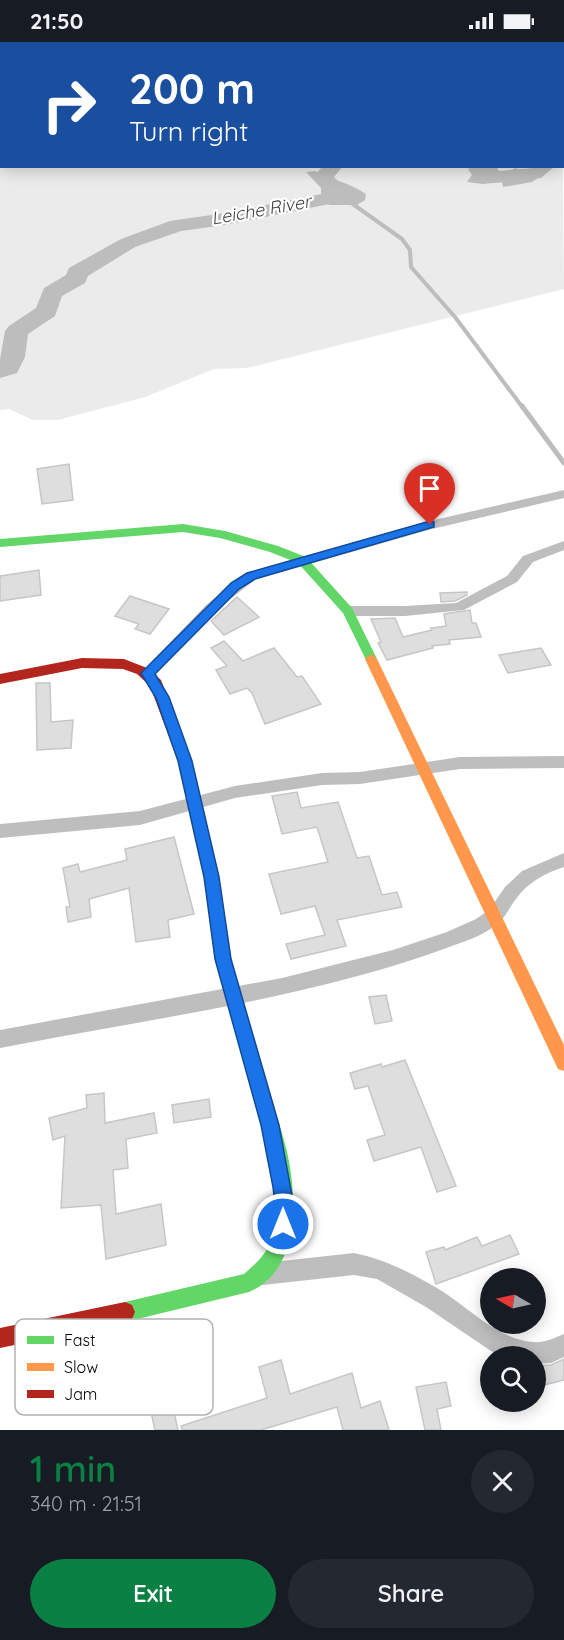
<!DOCTYPE html>
<html lang="en">
<head>
<meta charset="utf-8">
<style>
  :root { --surface:#171b24; --page:#242831; --text:#f1f3f6; --muted:#9ea1a6; --accent:#0b8043 }
  body { margin:0; font-family:Quicksand,sans-serif; background:var(--page); color:var(--text); height:100vh; display:flex; flex-direction:column; font-size:22px; white-space:nowrap }
  * { box-sizing:border-box; margin:0 }
  p { font-size:20px; color:var(--muted) }
  .icon { flex:none; width:33px; height:33px; fill:none; stroke:currentColor; stroke-width:2; stroke-linecap:round; stroke-linejoin:round }
  .map { position:relative; height:1388px; overflow:hidden }
  .details { display:flex; flex-direction:column; background:var(--surface); flex:1 }
  .details>* { flex:none }
  .guide { position:absolute; left:0px; top:0px; width:564px; height:126px; box-shadow:0 3px 15px #0003; background:#1a4fa0; color:#fff; overflow:hidden }
  .needle { width:39px; rotate:279deg }
  .buttons { position:absolute; left:480px; top:1226px; display:grid; gap:12px }
  .buttons a { display:grid; place-items:center; width:66px; height:66px; border-radius:50%; background:var(--surface); box-shadow:0 3px 15px #0003; font-size:30px }
  .pin { position:absolute; display:grid; place-items:center; width:51px; height:51px; color:#fff; margin:-62px -26px; border-radius:50% 50% 50% 0; rotate:-45deg; box-shadow:0 0 6px #0007 }
  .pin .icon { rotate:45deg }
  .me { position:absolute; width:66px; margin:-33px; rotate:0deg; stroke-linejoin:round; filter:drop-shadow(0 0 4px #0008) }
  .turn { display:flex; align-items:center; gap:21px; height:126px; padding:0 30px; font-size:27px }
  .turn .icon { width:78px; height:78px; stroke-width:2.5 }
  .turn b { display:block; font-size:42px; line-height:51px }
  .round { display:grid; place-items:center; flex:none; width:63px; height:63px; border-radius:32px; background:var(--page) }
  .summary { display:flex; align-items:center; justify-content:space-between; height:102px; padding:0 30px }
  h1 { font-size:36px; font-weight:600; line-height:45px; color:var(--accent) }
  .cta { display:flex; gap:12px; margin-top:auto; padding:12px 30px }
  .cta a { flex:1; height:69px; border-radius:36px; background:var(--accent); color:#fff; font-size:24px; font-weight:600; line-height:69px; text-align:center }
  .cta a+a { background:var(--page); color:var(--text) }
  .status { display:flex; justify-content:space-between; align-items:center; height:42px; padding:0 30px; background:var(--surface); direction:ltr }
  .status svg { height:16px; fill:currentColor }
  .map>svg:first-child { display:block }
  .green { fill:#ebebeb }
  .water { fill:#bdbdbd }
  .lines { fill:none; stroke-linecap:round; stroke-linejoin:round }
  .stream-far1 { stroke:#bdbdbd; stroke-width:4 }
  .stream { stroke:#bdbdbd; stroke-width:5 }
  .river { fill:#bdbdbd; fill-rule:evenodd }
  .building { fill:#dedede; stroke:#c6c6c6; stroke-width:1.5 }
  .street { fill:#bebebe; fill-rule:evenodd }
  .fast { fill:#63d668; fill-rule:evenodd }
  .slow { fill:#ff974d; fill-rule:evenodd }
  .jam { fill:#b3261e; fill-rule:evenodd }
  .route { fill:#1a73e8; stroke:#114b97; stroke-width:1.5 }
  .labels { text-anchor:middle; stroke-width:4.5; stroke-linejoin:round; paint-order:stroke }
  .far-water-label { font-size:18px; font-style:italic; fill:#424242; stroke:#fff }
  .key { fill:#fff; stroke:#b2b2b2; stroke-width:1.5 }
  .key-label { font-size:16px; fill:#000 }
</style>
</head>
<body>
<div class="status"><b>21:50</b><svg viewBox="0 0 49 12"><path d="M0 12V9h3v3zM5 12V6h3v6zM10 12V3h3v9zM15 12V0h3v12zM26 1h20v11H26zM47 4h2v5h-2z"/></svg></div>
<div class="map">
<svg width="564" height="1388" viewBox="0 0 564 1388">
  <rect width="100%" height="100%" fill="#fff"/>
  <polygon class="green" points="562,28 564,247 247,326 214,327 145,355 58,378 33,378 9,367 0,368 0,122 2,124 562,124"/>
  <g class="water">
    <polygon points="476,124 495,125 497,129 508,131 515,126 533,131 547,130 532,140 503,145 502,140 483,142 467,140 472,133 468,127"/>
    <path d="M 315,129 C 334,139 348,140 366,152 L 365,158 L 357,163 L 329,163 L 321,153 L 321,146 L 306,130 Z"/>
  </g>
  <g class="lines">
    <polyline class="stream-far1" points="350,160 402,197 410,208 411,225 455,275 523,366"/>
    <polyline class="stream" points="522,364 564,421"/>
    <g class="river">
      <polygon points="323,124 343,124 334,135 346,147 347,155 344,159 225,183 181,189 135,205 88,234 85,241 62,254 55,274 28,292 25,315 17,331 0,336 0,317 5,289 9,284 36,266 44,246 66,233 69,226 121,197 170,179 225,171 327,151 314,134"/>
      <polygon points="477,124 496,124 499,129 555,124 541,136 494,141 487,139"/>
    </g>
  </g>
  <g class="building">
    <polygon points="69,422 73,458 42,462 37,427"/>
    <polygon points="39,528 41,553 0,559 0,534"/>
    <polygon points="467,550 467,553 455,559 441,560 440,551"/>
    <polygon points="130,554 169,567 150,592 135,587 139,582 115,574"/>
    <polygon points="237,555 259,575 224,593 211,579"/>
    <polygon points="470,568 472,581 476,581 481,595 449,598 450,602 432,604 433,606 387,618 378,601 381,600 371,577 395,576 403,595 432,588 431,586 446,584 444,572"/>
    <polygon points="224,599 243,619 274,606 297,635 302,634 321,662 265,682 252,651 247,646 230,652 216,628 227,624 211,606"/>
    <polygon points="541,606 551,623 508,631 499,613"/>
    <polygon points="36,641 50,641 51,680 73,678 71,706 37,708"/>
    <polygon points="297,750 301,766 338,760 357,816 369,814 382,853 397,850 402,865 337,878 346,904 291,917 286,902 325,893 315,864 281,872 269,832 328,820 317,785 282,792 272,754"/>
    <polygon points="174,795 194,872 168,878 170,895 136,900 129,846 89,857 91,875 68,880 66,865 70,865 63,826 78,822 80,830 127,818 125,807"/>
    <polygon points="386,953 392,979 375,982 369,955"/>
    <polygon points="405,1018 456,1144 437,1150 421,1105 374,1119 367,1098 385,1093 368,1044 355,1047 350,1031 381,1022 382,1025"/>
    <polygon points="104,1051 105,1081 154,1071 157,1091 126,1097 128,1126 113,1128 116,1172 161,1162 166,1203 106,1217 101,1163 61,1166 65,1094 53,1098 49,1076 87,1066 86,1053"/>
    <polygon points="209,1057 211,1075 174,1081 172,1063"/>
    <polygon points="510,1193 519,1212 436,1242 426,1210 444,1205 445,1208 477,1195 482,1204"/>
    <polygon points="564,1317 564,1338 536,1345 536,1324 551,1323"/>
    <polygon points="281,1318 290,1352 352,1331 361,1366 380,1359 389,1388 343,1388 337,1365 261,1388 182,1388 181,1384 267,1356 259,1325"/>
    <polygon points="446,1340 451,1364 437,1367 441,1388 425,1388 416,1345"/>
    <polygon points="168,1344 178,1388 155,1388 147,1352"/>
  </g>
  <g class="lines">
    <g class="street">
      <polygon points="490,0 496,0 497,2 490,2"/>
      <polygon points="564,448 564,456 432,487 256,537 228,559 153,635 143,635 141,631 205,564 246,531 430,479"/>
      <polygon points="564,499 564,508 533,520 517,540 464,568 405,574 348,574 341,569 348,564 405,564 456,561 507,534 523,514"/>
      <polygon points="564,714 564,726 460,727 360,742 322,743 235,756 140,783 0,796 0,782 140,769 235,744 322,731 360,730 460,715"/>
      <path d="M 564,811 L 564,825 C 545,831 527,841 516,857 C 510,864 507,873 500,879 C 488,892 468,898 452,904 C 306,958 151,976 0,1006 L 0,988 L 282,936 L 393,908 L 447,890 L 476,877 L 489,868 L 505,845 L 522,829 Z"/>
      <path d="M 354,1211 C 388,1218 413,1232 442,1249 C 470,1267 499,1298 533,1300 C 545,1301 554,1296 564,1292 L 564,1315 L 551,1321 L 536,1322 L 536,1314 L 505,1314 L 491,1309 L 426,1265 L 377,1237 L 354,1233 L 263,1243 L 255,1240 L 252,1232 L 255,1224 L 263,1221 Z"/>
    </g>
    <g class="fast">
      <polygon points="183,482 225,489 278,504 306,515 352,566 377,617 375,620 367,620 343,571 298,521 270,510 220,496 183,490 0,505 0,497"/>
      <path d="M 269,1069 L 275,1072 C 296,1121 311,1224 249,1250 L 125,1280 L 118,1277 L 115,1270 L 118,1263 L 125,1260 L 244,1232 C 254,1223 263,1216 269,1203 C 285,1165 270,1116 260,1078 L 263,1072 Z"/>
    </g>
    <g class="slow">
      <polygon points="371,612 377,617 564,1003 564,1029 558,1027 365,617"/>
      <polygon points="201,781 206,783 208,787 219,835 231,917 278,1078 275,1084 269,1087 263,1084 260,1078 215,917 205,835 194,787 196,783"/>
    </g>
    <g class="jam">
      <polygon points="82,616 124,617 147,626 161,638 192,719 208,787 206,791 201,793 196,791 194,787 178,719 150,644 137,632 123,627 82,626 0,642 0,632"/>
      <polygon points="125,1260 132,1263 135,1270 132,1277 125,1280 0,1306 0,1286"/>
    </g>
  </g>
  <polygon class="route" points="430,479 434,480 434,485 255,537 239,547 155,632 169,655 192,719 219,835 231,917 279,1083 295,1170 290,1189 283,1192 277,1189 274,1182 276,1170 273,1145 261,1083 215,917 204,835 178,719 156,656 141,631 231,541 247,531"/>
  <g class="labels">
    <g class="far-water-label">
      <text transform="translate(261 168) rotate(-10)" y="6">Leiche River</text>
    </g>
  </g>
  <rect x="15" y="1277" width="198" height="96" rx="9" class="key"/>
  <rect x="27" y="1294" width="27" height="8" fill="#63d668"/>
  <rect x="27" y="1321" width="27" height="8" fill="#ff974d"/>
  <rect x="27" y="1348" width="27" height="8" fill="#b3261e"/>
  <g class="key-label">
    <text x="64" y="1304">Fast</text>
    <text x="64" y="1331">Slow</text>
    <text x="64" y="1358">Jam</text>
  </g>
</svg>
<div class="buttons">
<a><svg class="needle" viewBox="-14 -14 28 28"><path d="M0-13l5 13h-10z" fill="#e53935"/><path d="M0 13l5-13h-10z" fill="#9ea1a6"/></svg></a>
<a><svg class="icon" aria-label="search" viewBox="0 0 24 24"><circle cx="10" cy="10" r="6"/><path d="M15 15l6 6"/></svg></a>
</div>
<div class="pin" style="left:430px;top:483px;background:#d93025"><svg class="icon" aria-label="arrive" viewBox="0 0 24 24"><path d="M6 21V4h12l-3 4 3 4H6"/></svg></div>
<svg class="me" style="left:283px;top:1182px" viewBox="-20 -20 40 40"><circle r="17" fill="#1a73e8" stroke="#fff" stroke-width="3"/><path d="M0-11L8 9 0 5-8 9z" fill="#fff"/></svg>
<div class="guide">
<div class="turn"><svg class="icon" aria-label="right" viewBox="0 0 24 24"><path d="M7 20v-9h11M14 6l5 5-5 5"/></svg><div><b>200 m</b>Turn right</div></div>
</div>
</div>
<section class="details">
<div class="summary"><div><h1>1 min</h1><p>340 m · 21:51</p></div><a class="round"><svg class="icon" aria-label="close" viewBox="0 0 24 24"><path d="M6 6l12 12M18 6L6 18"/></svg></a></div>
<div class="cta"><a>Exit</a><a>Share</a></div>
</section>
</body>
</html>
